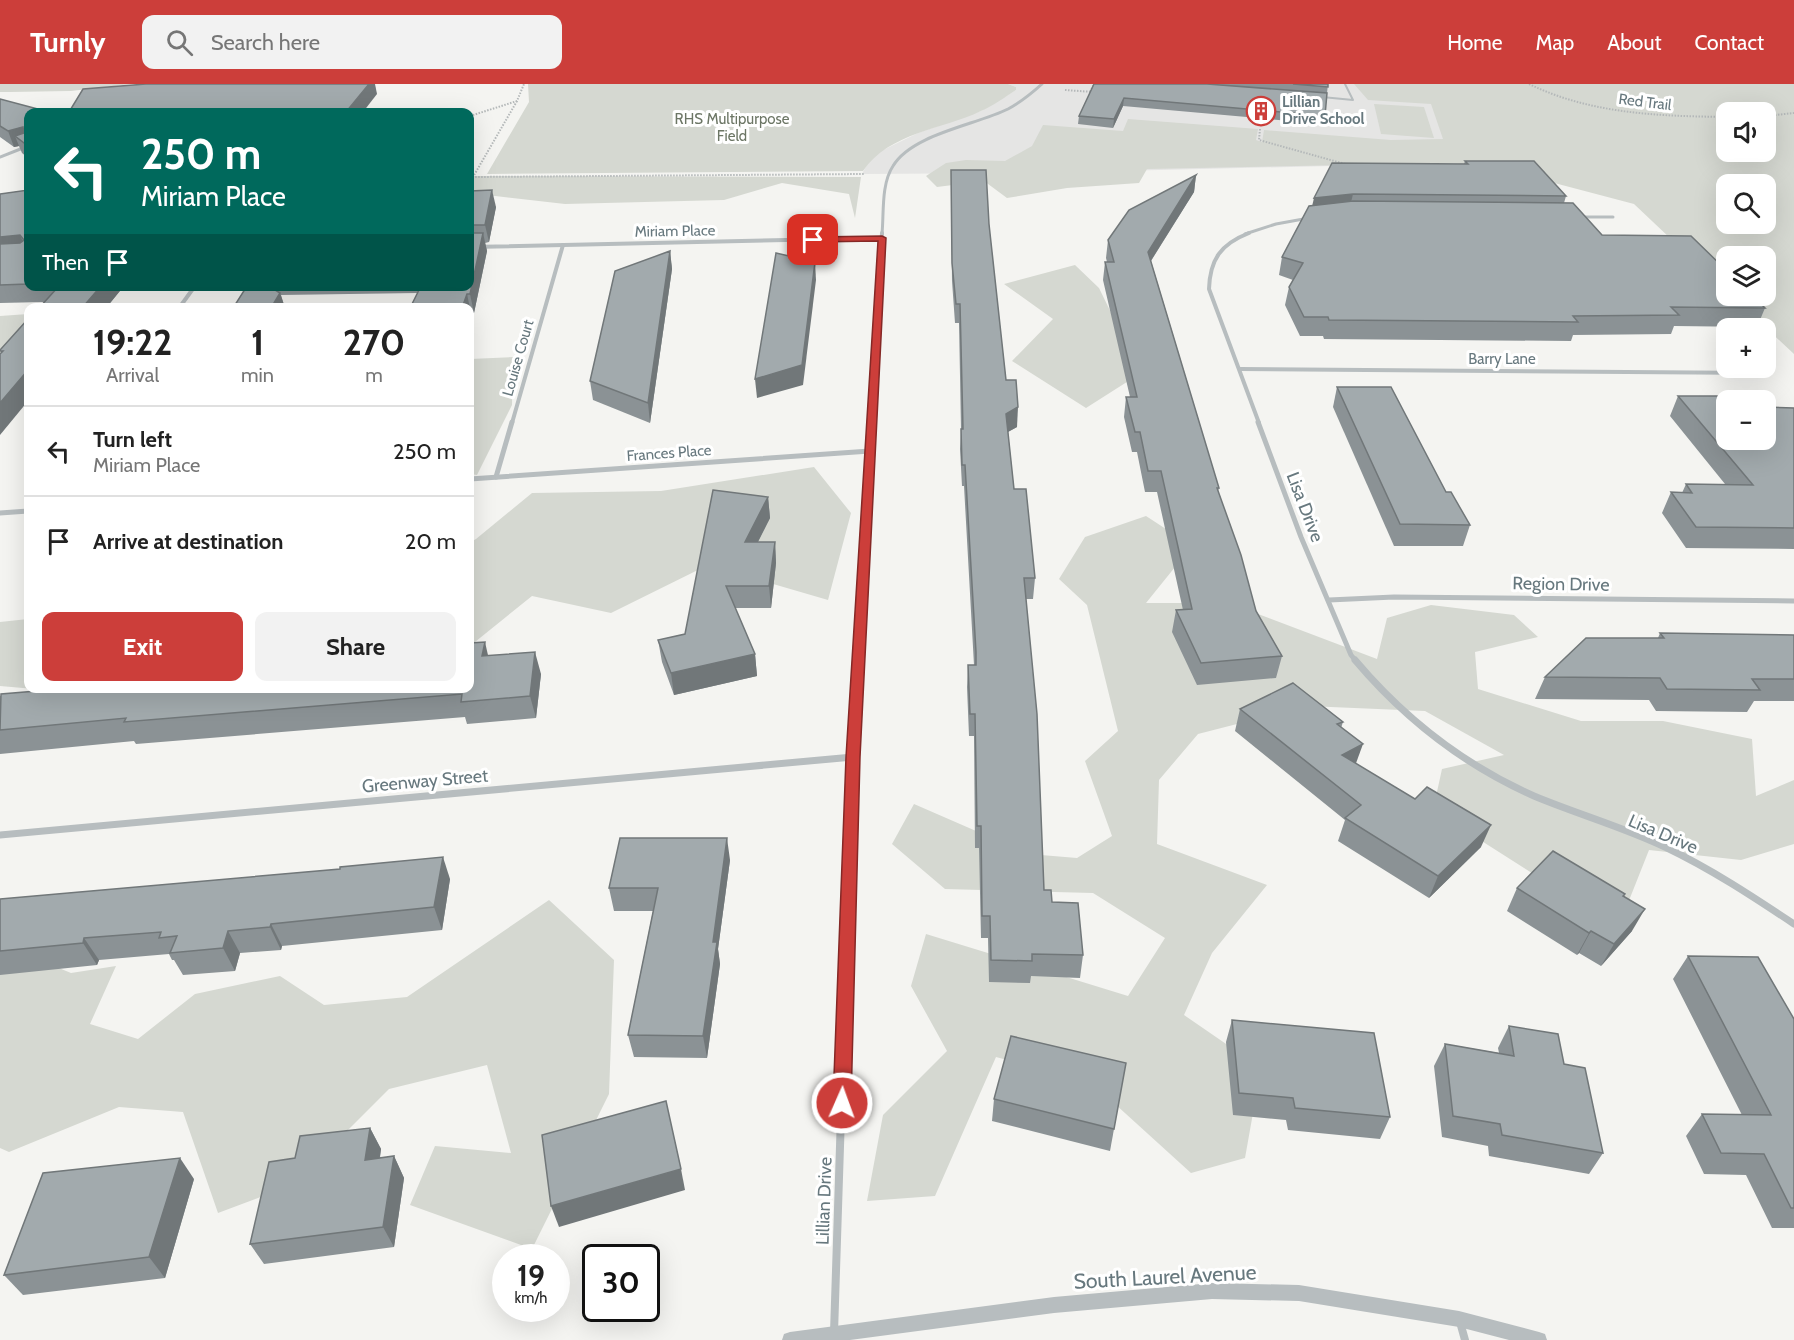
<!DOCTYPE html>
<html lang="en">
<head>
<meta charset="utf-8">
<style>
  :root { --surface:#fff; --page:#f2f2f2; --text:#222; --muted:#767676; --line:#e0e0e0; --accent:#cc3e3a }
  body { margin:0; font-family:Cabin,sans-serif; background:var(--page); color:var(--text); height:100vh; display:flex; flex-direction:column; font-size:22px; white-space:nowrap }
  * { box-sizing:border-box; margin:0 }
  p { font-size:20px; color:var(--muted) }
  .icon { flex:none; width:33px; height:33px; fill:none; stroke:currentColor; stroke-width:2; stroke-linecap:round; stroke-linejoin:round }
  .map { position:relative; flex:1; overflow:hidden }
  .drawer { position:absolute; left:24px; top:219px; width:450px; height:390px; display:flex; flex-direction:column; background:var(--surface); border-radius:12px; box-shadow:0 6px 24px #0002 }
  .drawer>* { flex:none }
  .banner { position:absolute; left:24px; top:24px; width:450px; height:183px; border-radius:12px; box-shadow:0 6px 24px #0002; background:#00695c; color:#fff; overflow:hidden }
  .buttons { position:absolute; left:1716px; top:18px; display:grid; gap:12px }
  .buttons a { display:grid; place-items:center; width:60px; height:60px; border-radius:12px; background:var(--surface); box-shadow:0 6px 24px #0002; font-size:30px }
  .speed { position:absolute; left:492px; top:1160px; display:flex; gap:12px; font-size:30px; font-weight:700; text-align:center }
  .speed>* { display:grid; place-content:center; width:78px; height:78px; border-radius:50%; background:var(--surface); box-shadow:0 6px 24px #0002; line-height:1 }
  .speed small { font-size:15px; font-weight:400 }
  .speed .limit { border:3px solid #111; border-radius:9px; background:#fff; color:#111 }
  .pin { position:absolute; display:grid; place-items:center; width:51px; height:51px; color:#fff; margin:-26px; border-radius:12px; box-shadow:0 3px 9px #0006 }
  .me { position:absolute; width:66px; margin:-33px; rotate:2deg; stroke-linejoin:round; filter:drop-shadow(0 0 4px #0008) }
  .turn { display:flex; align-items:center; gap:21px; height:126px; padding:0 18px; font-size:27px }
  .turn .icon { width:78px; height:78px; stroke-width:2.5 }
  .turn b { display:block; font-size:42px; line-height:51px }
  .then { display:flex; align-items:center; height:57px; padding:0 18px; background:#0003; gap:12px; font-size:22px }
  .eta { display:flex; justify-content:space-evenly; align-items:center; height:102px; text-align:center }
  .eta b { font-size:36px; font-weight:800; line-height:42px }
  .cta { display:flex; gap:12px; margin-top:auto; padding:12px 18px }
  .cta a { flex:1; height:69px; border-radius:12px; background:var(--accent); color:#fff; font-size:24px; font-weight:800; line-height:69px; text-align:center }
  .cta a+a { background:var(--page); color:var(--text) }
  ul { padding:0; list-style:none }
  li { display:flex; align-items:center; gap:18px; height:90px; padding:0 18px; border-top:2px solid var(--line) }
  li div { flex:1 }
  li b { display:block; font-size:22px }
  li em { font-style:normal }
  header { display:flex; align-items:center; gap:36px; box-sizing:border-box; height:84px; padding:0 30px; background:var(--accent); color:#fff }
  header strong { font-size:28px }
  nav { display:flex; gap:33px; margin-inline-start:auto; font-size:21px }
  .search { width:420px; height:54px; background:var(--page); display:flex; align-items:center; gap:15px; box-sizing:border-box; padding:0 21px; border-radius:12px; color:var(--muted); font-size:22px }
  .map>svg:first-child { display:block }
  .built { fill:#e5e5e4 }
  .green { fill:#d5d8d1; fill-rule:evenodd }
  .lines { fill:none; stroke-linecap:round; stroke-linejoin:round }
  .path { stroke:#b4b8b9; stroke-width:2; stroke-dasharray:1.5 1.5; stroke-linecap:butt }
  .service { stroke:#b7bdbf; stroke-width:2 }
  .minor-far4 { stroke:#b7bdbf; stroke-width:3 }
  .minor-far3 { stroke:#b7bdbf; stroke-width:4 }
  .minor-far2 { stroke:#b7bdbf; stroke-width:5 }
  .minor-far1 { stroke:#b7bdbf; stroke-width:7 }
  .minor { stroke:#b7bdbf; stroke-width:8 }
  .tertiary { fill:#b7bdbf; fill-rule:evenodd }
  .wall { fill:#8b9295 }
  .shaded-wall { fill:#717779 }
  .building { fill:#a2aaad; stroke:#717779; stroke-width:1.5 }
  .route { fill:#cc3e3a; stroke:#852826; stroke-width:1.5 }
  .labels { text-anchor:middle; stroke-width:6; stroke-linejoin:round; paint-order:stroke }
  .far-poi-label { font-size:15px; font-weight:bold; fill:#67787e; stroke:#fff; text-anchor:start }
  .far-street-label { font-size:15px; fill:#67787e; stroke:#fff }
  .far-park-label { font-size:15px; fill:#6c7665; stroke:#fff }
  .street-label { font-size:18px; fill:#67787e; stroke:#fff }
  .near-street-label { font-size:21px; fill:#67787e; stroke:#fff }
</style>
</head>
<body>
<header>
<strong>Turnly</strong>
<div class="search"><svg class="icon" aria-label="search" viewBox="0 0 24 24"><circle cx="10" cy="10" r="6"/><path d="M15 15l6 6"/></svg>Search here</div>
<nav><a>Home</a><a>Map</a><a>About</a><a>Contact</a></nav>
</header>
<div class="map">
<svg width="1794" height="1256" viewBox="0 0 1794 1256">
  <rect width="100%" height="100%" fill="#f4f4f1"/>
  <polygon class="built" points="1008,0 1443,0 1454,79 1035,89 862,90 869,77 881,67 918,49 981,27 1016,6 1016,3"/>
  <g class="green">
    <polygon points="0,0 131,0 71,7 10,8 0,8"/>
    <path d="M 528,0 L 1008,0 L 1016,3 L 1016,6 C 1005,13 993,22 981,27 C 941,46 890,48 863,87 L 487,90 L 529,18 Z"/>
    <path d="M 1354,0 L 1794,0 L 1794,270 L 1732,212 L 1766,212 L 1766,172 L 1726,172 L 1726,207 L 1634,120 L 1509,87 L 1454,79 L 1147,85 L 1139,99 L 1067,104 L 1007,114 L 984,97 L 937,103 L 926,92 L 946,79 L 966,76 L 1005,77 L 1032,62 L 1043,41 L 1123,47 L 1128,35 L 1258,45 L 1256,56 L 1262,58 L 1264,46 L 1391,56 L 1443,55 L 1431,20 L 1368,16 ZM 1726,28 L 1766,28 L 1766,68 L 1726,68 ZM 1726,100 L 1766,100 L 1766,140 L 1726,140 Z"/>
    <polygon points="1374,20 1424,23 1434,54 1381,50"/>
    <polygon points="470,92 861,93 855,134 849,110 782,99 724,116 565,120 470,109"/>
    <polygon points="1075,181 1099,204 1119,245 1130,296 1086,324 1012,277 1053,235 1004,200"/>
    <polygon points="28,230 28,251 0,280 0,232"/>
    <polygon points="513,273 512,321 477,391 470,390 470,275"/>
    <polygon points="814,383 851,429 828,516 708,481 611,529 532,512 470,562 470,458 476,455 532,409 661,407"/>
    <polygon points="1146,432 1192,462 1146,519 1229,519 1377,575 1387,534 1431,521 1514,531 1538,553 1475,568 1478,605 1581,637 1663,637 1752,655 1756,712 1794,696 1794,760 1741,776 1649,766 1628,819 1535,791 1433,726 1442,685 1504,671 1425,627 1307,622 1198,650 1159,696 1157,760 1267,801 1212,869 1184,931 1261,984 1245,1074 1191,1089 1093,1000 996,973 935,1112 867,1117 883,1031 947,967 911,902 926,850 1128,912 1165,854 1093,809 945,805 892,760 914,720 1029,770 1077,774 1112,752 1085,677 1118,647 1087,521 1059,495 1085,453"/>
    <polygon points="28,535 28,604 51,605 46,606 0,602 0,538"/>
    <polygon points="549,816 614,876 609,1010 532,1165 410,1121 435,1062 511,1069 487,981 389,1005 293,1101 218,1129 183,1028 119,1023 9,1068 0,1064 0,874 25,870 71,889 116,882 90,940 138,955 195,910 280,892 324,921 407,913"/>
  </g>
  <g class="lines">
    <g class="path">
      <path d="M 1529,0 C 1591,30 1658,32 1726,33"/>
      <polyline points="1065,6 1093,8"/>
      <polyline points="1090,8 1094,0"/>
      <polyline points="517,17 473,93 864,90"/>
      <polyline points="470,32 517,17 524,0"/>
      <polyline points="1766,32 1794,29"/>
      <polyline points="1260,45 1259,56 1345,80"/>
    </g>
    <polyline class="service" points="1322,13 1353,16 1345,0"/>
    <g class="minor-far4">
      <polyline points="0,73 28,62"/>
      <polyline points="1577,133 1613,133"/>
      <path d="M 882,150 C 884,129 881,100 893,82 C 912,50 976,41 1008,25 C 1021,18 1031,10 1042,0"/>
      <polyline points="1245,150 1276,140 1309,134"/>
    </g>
    <g class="minor-far3">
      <path d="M 1249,149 C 1221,160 1210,175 1209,205 L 1259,339"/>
      <polyline points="470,163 882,154"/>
      <polyline points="179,224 195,202"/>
      <polyline points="1240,285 1764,289"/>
      <polyline points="512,339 563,161"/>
      <polyline points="872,339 882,149"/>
    </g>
    <g class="minor-far2">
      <polyline points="1258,338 1301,453 1351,571 1356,577"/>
      <polyline points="496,393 512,338"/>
      <polyline points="470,395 870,367"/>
      <polyline points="0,429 28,427"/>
      <polyline points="1329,516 1394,513 1794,517"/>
      <polyline points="858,577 872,338"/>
    </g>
    <g class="minor-far1">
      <path d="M 1355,576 C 1404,634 1464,681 1534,712 C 1577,730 1623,743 1665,763 C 1711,785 1752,812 1794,840"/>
      <polyline points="0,751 853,673"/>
      <polyline points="846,878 858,576"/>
    </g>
    <g class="minor">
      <polyline points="1460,1238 1465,1256"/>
      <polyline points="834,1249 846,876"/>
    </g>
    <polygon class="tertiary" points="1212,1199 1299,1201 1459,1227 1539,1248 1545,1250 1547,1256 1509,1256 1459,1243 1299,1217 1212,1215 1054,1229 850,1256 782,1256 784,1250 790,1248 1054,1213"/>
  </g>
  <g class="wall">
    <polygon points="1094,0 1328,0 1327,9 1325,32 1324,40 1123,22 1113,44 1078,40 1079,32"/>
    <polygon points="0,15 28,28 28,74 22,69 19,62 14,63 0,53"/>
    <polygon points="1465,77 1566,112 1564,119 1602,151 1765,224 1757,243 1674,242 1671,250 1573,251 1571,257 1324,255 1323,252 1300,252 1285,221 1289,203 1293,196 1279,191 1282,173 1312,122 1464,80"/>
    <polygon points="951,86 989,140 1006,296 1017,343 1008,348 1014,405 1035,494 1033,515 1026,515 1044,806 1083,871 1080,894 1031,892 1030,899 989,898 988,854 981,854 979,764 975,764 974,652 969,652 967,603 968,581 974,581 964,402 962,402 960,365 961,345 959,239 955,239 952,197"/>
    <polygon points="1196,91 1194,108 1151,177 1219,404 1218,407 1256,527 1282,572 1276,594 1197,601 1172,548 1176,526 1183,526 1157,408 1145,408 1137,368 1132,368 1124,333 1126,313 1130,313 1103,196 1105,178 1107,178 1106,174 1108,156"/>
    <polygon points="28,106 28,202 124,202 106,224 39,224 44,218 0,219 0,110"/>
    <polygon points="470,107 496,123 489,158 485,159 487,167 474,229 471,229 470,233 470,224 417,209 281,211 285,224 233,224 247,202 470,202"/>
    <polygon points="670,167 672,185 650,339 593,316 590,297"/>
    <polygon points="1337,303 1446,408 1470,441 1463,462 1394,462 1333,323"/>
    <polygon points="1678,312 1726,356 1794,324 1794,465 1686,464 1662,429 1671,408 1682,409 1686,400 1725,400 1670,332"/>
    <polygon points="768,413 770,434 758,458 775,458 776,479 771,524 735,524 755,570 757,592 674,611 662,578 658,556 685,550"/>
    <polygon points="1660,549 1794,551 1794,617 1754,617 1747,628 1656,627 1649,616 1535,615 1545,593 1658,554"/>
    <polygon points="488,572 541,590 536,634 467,640 465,633 136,660 134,657 0,670 0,612"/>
    <polygon points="1240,625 1343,638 1341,644 1356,679 1481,763 1429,814 1338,757 1345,736 1235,647"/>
    <polygon points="730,776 718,865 720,880 707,974 634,973 628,951 653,827 614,827 609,804"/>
    <polygon points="450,795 442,846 282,862 281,866 240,869 235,887 183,891 174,876 172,876 169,870 99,876 97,881 0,891 0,815"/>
    <polygon points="1517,804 1625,810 1624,813 1632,847 1601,882 1579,869 1577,871 1507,827"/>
    <polygon points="1688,872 1794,935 1794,1144 1772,1144 1746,1091 1704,1090 1686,1052 1702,1030 1742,1031 1673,895"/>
    <polygon points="1232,936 1390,1033 1380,1055 1288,1046 1286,1036 1233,1031 1226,958"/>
    <polygon points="1509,942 1564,980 1603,1069 1589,1090 1489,1072 1488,1062 1442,1053 1434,982 1445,960 1499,969 1498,964"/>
    <polygon points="994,1015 1114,1045 1110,1067 992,1037"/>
    <polygon points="370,1044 381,1065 380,1074 394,1072 404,1094 394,1163 264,1180 250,1160 295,1074"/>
    <polygon points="194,1095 165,1194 23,1211 4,1191"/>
  </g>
  <g class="shaded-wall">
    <polygon points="369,0 375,0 377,10 363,28 346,28"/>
    <polygon points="1124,14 1123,22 1113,44 1114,35"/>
    <polygon points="23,43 28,56 15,52 19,62 14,63 8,47"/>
    <polygon points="1196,91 1194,108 1145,186 1148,168"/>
    <polygon points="492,106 496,123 489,158 485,141"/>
    <polygon points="1353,110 1349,127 1310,131 1314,114"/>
    <polygon points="483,149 487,167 474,229 470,210"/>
    <polygon points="20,151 28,169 0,171 0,153"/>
    <polygon points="670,167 672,185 650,339 648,319"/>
    <polygon points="815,178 816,196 803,301 757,314 755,295"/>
    <polygon points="101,202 124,202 106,224 82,224"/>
    <polygon points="280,209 285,224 271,224"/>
    <polygon points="467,210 471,229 470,233 470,224 462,224"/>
    <polygon points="28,286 28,317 0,351 0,319"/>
    <polygon points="1018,323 1017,343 1004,350 1006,330"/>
    <polygon points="768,413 770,434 747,479 745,458"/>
    <polygon points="775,458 776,479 771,524 769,502"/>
    <polygon points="485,558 490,580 482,572"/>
    <polygon points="535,568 541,590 536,634 530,612"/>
    <polygon points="755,570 757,592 674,611 671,589"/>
    <polygon points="1363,660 1355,682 1342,671"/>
    <polygon points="1491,741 1481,763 1429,814 1438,792"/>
    <polygon points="727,754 730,776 718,865 720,880 707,974 703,952 713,858"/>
    <polygon points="443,773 450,795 442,846 434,823"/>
    <polygon points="1645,825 1632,847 1601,882 1614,860"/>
    <polygon points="271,840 282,862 281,866 270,843"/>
    <polygon points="228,847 240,869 235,887 223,864"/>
    <polygon points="1591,847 1579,869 1577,871 1589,849"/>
    <polygon points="84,854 99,876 97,881 83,859"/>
    <polygon points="370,1044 381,1065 376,1097 365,1076"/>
    <polygon points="394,1072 404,1094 394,1163 383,1143"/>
    <polygon points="180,1074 194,1095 165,1194 149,1173"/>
    <polygon points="681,1085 685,1106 559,1143 551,1122"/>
  </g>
  <g class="building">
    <polygon points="146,0 369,0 346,28 69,28 83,5"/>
    <polygon points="1094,0 1207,0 1327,9 1325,32 1124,14 1114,35 1079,32"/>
    <polygon points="1293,0 1328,0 1328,3"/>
    <polygon points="0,15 49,28 28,28 28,62 15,52 24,49 23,43 8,47 0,42"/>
    <polygon points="1465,77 1534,77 1566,112 1353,110 1314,114 1332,79 1468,80"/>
    <polygon points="951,86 986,86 989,140 1006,296 1016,296 1018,323 1006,330 1014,405 1026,405 1035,494 1024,494 1037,630 1044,806 1051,806 1052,818 1078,819 1083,871 1032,870 1032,877 991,876 990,832 982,832 981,742 977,742 975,630 970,630 968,581 976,581 976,568 965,381 962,381 961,345 963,345 960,220 956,220 952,179"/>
    <polygon points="1196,91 1148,168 1219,404 1217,404 1241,471 1256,527 1282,572 1201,579 1176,526 1192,525 1161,387 1148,387 1140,348 1135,348 1126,313 1137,313 1105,178 1114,178 1108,156 1129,126"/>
    <polygon points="28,106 28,200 0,201 0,160 20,159 24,156 20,151 0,153 0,110"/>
    <polygon points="492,106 485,141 470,141 470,107"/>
    <polygon points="1353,117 1573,119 1602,151 1691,152 1726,186 1726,212 1753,212 1765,224 1671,223 1679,231 1573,232 1578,238 1329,236 1328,233 1304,233 1289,203 1303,179 1282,173 1309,122"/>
    <polygon points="470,149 483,149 470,210 467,210 462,224 410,224 421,202 470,202"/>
    <polygon points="670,167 648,319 590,297 615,187"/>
    <polygon points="776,169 815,178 802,281 755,295"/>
    <polygon points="59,202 101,202 82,224 39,224"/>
    <polygon points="247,202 269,202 280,209 271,224 233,224"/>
    <polygon points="28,235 28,286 0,319 0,270 3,267 0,267 0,266"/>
    <polygon points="1337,303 1391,303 1446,408 1451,408 1470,441 1400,440"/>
    <polygon points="1678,312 1730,312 1733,316 1758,316 1726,316 1726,356 1766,356 1766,323 1794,324 1794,444 1696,443 1671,408 1692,409 1686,400 1753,401"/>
    <polygon points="713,406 768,413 745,458 775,458 769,502 726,502 755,570 671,589 658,556 685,550"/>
    <polygon points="1660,549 1794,551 1794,595 1752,595 1760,606 1667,605 1660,594 1545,593 1586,554 1664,554"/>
    <polygon points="485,558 482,572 535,568 530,612 461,618 462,610 124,638 126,634 0,646 1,610 73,604 470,604 470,559"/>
    <polygon points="1293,599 1343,638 1337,640 1363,660 1342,671 1415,715 1427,703 1491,741 1438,792 1345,734 1361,721 1240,625"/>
    <polygon points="620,754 727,754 713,858 717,858 703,952 628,951 658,804 609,804"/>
    <polygon points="1553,767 1625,810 1623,812 1645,825 1614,860 1591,847 1589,849 1517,804"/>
    <polygon points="443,773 434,823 271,840 270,843 228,847 223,864 170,869 177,852 159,854 161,848 84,854 83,859 0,867 0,815 340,785 340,783"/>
    <polygon points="1688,872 1758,873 1794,935 1794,1124 1791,1124 1764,1070 1721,1069 1702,1030 1771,1031"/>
    <polygon points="1232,936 1374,949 1390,1033 1295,1024 1293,1014 1239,1009"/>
    <polygon points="1509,942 1558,950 1564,980 1585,984 1603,1069 1502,1051 1500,1040 1453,1032 1445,960 1514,972"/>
    <polygon points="1011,952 1126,979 1114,1045 994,1015"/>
    <polygon points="666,1017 681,1085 551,1122 542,1051"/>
    <polygon points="370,1044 365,1076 394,1072 383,1143 250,1160 269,1078 295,1074 300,1052"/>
    <polygon points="180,1074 149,1173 4,1191 43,1089"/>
  </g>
  <polygon class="route" points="882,152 886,154 860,673 851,1019 848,1024 842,1027 836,1024 833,1019 846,673 878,157 813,158 809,156 813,153"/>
  <defs>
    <g id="building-ring" transform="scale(1.5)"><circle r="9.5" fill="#fff" stroke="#cc3e3a" stroke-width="1.5"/><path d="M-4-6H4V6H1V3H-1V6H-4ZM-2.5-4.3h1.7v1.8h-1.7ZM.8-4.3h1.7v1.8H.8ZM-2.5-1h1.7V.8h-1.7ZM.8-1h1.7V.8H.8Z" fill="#cc3e3a"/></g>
  </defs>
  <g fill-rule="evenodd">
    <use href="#building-ring" x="1261" y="27"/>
  </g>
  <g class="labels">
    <g class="far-poi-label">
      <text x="1282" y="23">Lillian<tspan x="1282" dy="17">Drive School</tspan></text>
    </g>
    <g class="far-street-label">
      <text transform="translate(1645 18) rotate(7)" y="5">Red Trail</text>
      <text transform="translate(675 147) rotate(-1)" y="5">Miriam Place</text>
      <text transform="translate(518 274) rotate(-74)" y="5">Louise Court</text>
      <text x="1502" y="280">Barry Lane</text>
      <text transform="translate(669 369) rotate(-4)" y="5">Frances Place</text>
    </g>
    <g class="far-park-label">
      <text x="732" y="40">RHS Multipurpose<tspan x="732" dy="17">Field</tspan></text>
    </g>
    <g class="street-label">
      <text transform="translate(1305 423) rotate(69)" y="6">Lisa Drive</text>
      <text transform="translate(1561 500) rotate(1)" y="6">Region Drive</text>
      <text transform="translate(425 697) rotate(-5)" y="6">Greenway Street</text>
      <text transform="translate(1663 750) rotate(23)" y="6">Lisa Drive</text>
      <text transform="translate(824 1117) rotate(-88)" y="6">Lillian Drive</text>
    </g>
    <g class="near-street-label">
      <text transform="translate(1165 1193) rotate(-3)" y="7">South Laurel Avenue</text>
    </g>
  </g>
</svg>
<div class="buttons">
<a><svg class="icon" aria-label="sound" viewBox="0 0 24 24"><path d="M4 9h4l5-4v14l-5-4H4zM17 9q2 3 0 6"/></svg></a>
<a><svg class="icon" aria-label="search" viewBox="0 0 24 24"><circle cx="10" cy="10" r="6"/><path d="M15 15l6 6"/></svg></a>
<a><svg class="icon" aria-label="layers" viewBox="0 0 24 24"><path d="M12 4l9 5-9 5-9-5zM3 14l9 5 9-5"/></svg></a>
<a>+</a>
<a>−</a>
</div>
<div class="speed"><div>19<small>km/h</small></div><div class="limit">30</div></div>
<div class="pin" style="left:813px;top:156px;background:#d93025"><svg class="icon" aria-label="arrive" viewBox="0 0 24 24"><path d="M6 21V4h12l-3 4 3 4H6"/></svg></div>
<svg class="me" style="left:842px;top:1019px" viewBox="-20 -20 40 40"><circle r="17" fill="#cc3e3a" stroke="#fff" stroke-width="3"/><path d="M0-11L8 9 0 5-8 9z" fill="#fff"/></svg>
<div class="banner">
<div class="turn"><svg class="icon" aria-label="left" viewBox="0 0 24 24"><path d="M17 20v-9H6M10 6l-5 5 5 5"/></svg><div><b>250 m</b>Miriam Place</div></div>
<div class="then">Then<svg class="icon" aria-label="arrive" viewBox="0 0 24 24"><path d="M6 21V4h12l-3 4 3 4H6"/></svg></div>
</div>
<section class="drawer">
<div class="eta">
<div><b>19:22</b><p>Arrival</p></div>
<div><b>1</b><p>min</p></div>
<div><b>270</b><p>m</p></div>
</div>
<ul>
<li><svg class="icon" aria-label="left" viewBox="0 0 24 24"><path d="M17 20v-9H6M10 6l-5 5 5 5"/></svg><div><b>Turn left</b><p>Miriam Place</p></div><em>250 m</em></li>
<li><svg class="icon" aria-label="arrive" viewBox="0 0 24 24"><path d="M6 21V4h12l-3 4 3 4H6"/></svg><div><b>Arrive at destination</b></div><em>20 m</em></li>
</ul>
<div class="cta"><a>Exit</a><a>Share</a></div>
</section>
</div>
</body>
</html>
